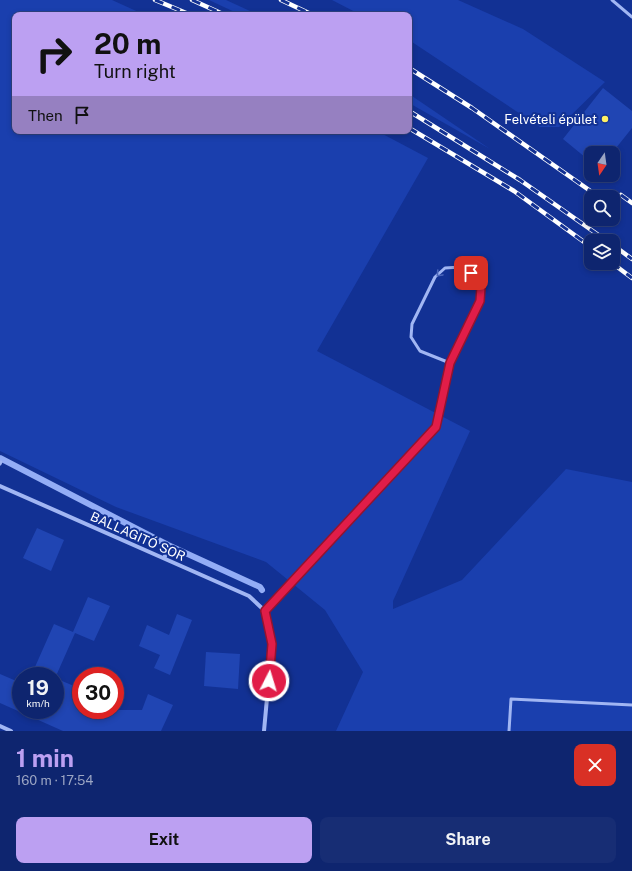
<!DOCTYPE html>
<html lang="en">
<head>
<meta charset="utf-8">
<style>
  :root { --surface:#0e256f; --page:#172d74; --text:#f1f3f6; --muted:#9ba5c3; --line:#2e4282; --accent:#bca0f2 }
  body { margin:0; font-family:"Public Sans",sans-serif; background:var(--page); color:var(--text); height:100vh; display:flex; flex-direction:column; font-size:15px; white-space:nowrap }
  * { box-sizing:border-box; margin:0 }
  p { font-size:13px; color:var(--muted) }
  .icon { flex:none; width:22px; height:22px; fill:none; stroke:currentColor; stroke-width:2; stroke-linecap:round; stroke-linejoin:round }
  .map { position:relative; height:731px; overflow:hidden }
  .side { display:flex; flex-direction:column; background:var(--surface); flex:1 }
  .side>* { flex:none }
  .guide { position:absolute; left:12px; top:12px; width:400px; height:122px; border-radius:8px; box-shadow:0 2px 6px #0003,0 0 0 1px var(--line); background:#bca0f2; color:#111; overflow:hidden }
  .needle { width:26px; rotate:193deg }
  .buttons { position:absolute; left:584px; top:146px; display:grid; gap:8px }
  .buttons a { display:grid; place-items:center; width:36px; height:36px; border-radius:8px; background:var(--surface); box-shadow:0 2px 6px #0003,0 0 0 1px var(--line); font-size:20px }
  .speed { position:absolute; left:12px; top:667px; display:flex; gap:8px; font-size:20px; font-weight:700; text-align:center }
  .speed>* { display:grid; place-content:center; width:52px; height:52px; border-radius:50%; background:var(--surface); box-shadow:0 2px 6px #0003,0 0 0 1px var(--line); line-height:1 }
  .speed small { font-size:10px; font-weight:400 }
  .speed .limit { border:6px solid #d22; background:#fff; color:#111 }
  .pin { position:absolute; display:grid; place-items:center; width:34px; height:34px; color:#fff; margin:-17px; border-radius:8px; box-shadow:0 2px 6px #0006 }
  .me { position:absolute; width:44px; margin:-22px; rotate:5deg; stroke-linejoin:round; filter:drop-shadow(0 0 3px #0008) }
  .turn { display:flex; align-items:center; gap:14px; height:84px; padding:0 16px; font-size:18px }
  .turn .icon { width:52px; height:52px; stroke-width:2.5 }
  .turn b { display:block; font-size:28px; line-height:34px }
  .then { display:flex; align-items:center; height:38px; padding:0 16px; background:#0003; gap:8px; font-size:15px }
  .round { display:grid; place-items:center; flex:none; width:42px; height:42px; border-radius:8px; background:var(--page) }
  .head { display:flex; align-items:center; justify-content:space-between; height:68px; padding:0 16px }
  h1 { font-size:24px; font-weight:700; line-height:30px; color:var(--accent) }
  .primary-button { display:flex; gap:8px; margin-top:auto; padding:8px 16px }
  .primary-button a { flex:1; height:46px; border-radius:8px; background:var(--accent); color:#111; font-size:16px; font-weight:700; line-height:46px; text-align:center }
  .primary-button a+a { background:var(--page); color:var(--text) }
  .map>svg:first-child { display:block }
  .green { fill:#1a3fae }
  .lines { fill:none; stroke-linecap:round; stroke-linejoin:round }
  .stream { stroke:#93adf6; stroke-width:6 }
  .building { fill:#2045b3 }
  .service { stroke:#a1b6f3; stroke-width:3 }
  .minor { stroke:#a1b6f3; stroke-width:4 }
  .rail-casing { stroke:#fff; stroke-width:4.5 }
  .rail { stroke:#123194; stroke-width:3; stroke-dasharray:9; stroke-linecap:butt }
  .oneway { stroke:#4b66ba }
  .route-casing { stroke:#92132f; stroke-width:10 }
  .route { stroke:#e11d48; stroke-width:7 }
  .poi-dot { fill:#fff163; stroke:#123194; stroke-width:1.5 }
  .labels { text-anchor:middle; stroke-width:4; stroke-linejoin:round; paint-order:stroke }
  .poi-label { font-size:13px; fill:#fff; stroke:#123194; text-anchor:end }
  .street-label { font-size:13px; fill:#fff; stroke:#123194 }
</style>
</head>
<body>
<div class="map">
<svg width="632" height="731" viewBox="0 0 632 731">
  <rect width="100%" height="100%" fill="#123194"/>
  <g class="green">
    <polygon points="0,0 112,0 145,15 15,15 15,131 377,131 428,158 317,351 470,431 393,601 393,609 462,580 566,469 632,482 632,731 336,731 363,672 325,610 266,562 116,507 0,451"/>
    <polygon points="209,0 226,0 259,15 241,15"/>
    <polygon points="332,0 458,0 523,29 605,82 559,127 540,127 409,40 409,15 361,15"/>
    <polygon points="409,94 490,149 409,103"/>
  </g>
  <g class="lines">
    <polyline class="stream" points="0,458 168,545 260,587 262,590"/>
  </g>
  <g class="building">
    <polygon points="603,88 632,111 632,128 612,153 591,153 591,162 563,139"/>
    <polygon points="37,528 64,540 51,571 23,558"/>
    <polygon points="88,597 110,606 94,641 75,633 56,676 31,676 54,624 73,632"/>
    <polygon points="177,614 192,620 170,675 154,668 160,655 139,646 147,625 169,635"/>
    <polygon points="206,652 240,654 238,689 204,686"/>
    <polygon points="0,674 21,683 21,710 55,710 55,678 81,689 81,710 142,710 148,694 173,705 161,731 63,731 0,703"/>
  </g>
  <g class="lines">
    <g class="service">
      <polyline points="612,0 632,17"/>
      <polyline points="0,464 1,462"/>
      <polyline points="265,611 436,427 450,363 480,301 481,287 471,273 461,267 445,268 435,277 412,324 411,337 420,351 450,363"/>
      <polyline points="509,731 511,699 632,705"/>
    </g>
    <g class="minor">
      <polyline points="0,486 249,596 265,611 272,644 264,731"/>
      <polyline points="164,558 168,550"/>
      <polyline points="0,726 11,731"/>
    </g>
    <g class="rail-casing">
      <g id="rail">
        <polyline points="155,0 191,15"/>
        <polyline points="192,0 225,15"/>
        <polyline points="281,0 313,15"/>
        <polyline points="409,68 472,108 599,197"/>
        <polyline points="409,111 520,180 607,241"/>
        <polyline points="409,128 514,191 591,247"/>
        <polyline points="621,195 632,203"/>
        <polyline points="613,245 632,259"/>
        <polyline points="612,263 632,278"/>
      </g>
    </g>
    <use href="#rail" class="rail"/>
  </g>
  <defs><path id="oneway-chevron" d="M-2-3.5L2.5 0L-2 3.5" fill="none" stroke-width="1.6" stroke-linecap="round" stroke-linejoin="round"/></defs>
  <use class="oneway" href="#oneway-chevron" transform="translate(439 274) rotate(133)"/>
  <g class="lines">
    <g class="route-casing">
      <polyline id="route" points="269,681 272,644 265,611 436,427 450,363 480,301 481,287 471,273"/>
    </g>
    <use href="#route" class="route"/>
  </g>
  <circle class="poi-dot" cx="605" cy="119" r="4"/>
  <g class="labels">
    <g class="poi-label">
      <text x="597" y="124">Felvételi épület</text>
    </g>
    <g class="street-label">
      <text transform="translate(138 536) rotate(24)" y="5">BALLAGITÓ SOR</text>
    </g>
  </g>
</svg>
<div class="buttons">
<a><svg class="needle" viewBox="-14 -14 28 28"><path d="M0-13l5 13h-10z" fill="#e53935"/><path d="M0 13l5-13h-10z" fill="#9ba5c3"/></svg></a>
<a><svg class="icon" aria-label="search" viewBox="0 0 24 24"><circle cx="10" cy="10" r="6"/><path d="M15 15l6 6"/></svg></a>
<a><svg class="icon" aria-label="layers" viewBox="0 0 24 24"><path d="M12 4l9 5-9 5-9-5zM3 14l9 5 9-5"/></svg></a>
</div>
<div class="speed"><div>19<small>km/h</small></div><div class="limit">30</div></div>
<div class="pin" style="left:471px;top:273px;background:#d93025"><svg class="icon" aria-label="arrive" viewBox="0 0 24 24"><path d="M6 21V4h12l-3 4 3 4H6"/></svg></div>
<svg class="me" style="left:269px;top:681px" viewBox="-20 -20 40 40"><circle r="17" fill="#e11d48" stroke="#fff" stroke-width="3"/><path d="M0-11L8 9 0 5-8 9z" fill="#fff"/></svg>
<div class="guide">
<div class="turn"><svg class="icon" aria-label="right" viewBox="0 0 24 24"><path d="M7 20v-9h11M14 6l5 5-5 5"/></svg><div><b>20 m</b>Turn right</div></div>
<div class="then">Then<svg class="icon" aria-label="arrive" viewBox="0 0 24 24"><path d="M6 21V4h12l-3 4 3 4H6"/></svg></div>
</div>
</div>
<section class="side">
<div class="head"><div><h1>1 min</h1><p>160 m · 17:54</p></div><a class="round" style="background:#d93025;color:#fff"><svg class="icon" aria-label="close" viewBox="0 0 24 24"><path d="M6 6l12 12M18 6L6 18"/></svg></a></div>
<div class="primary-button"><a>Exit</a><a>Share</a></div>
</section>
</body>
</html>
